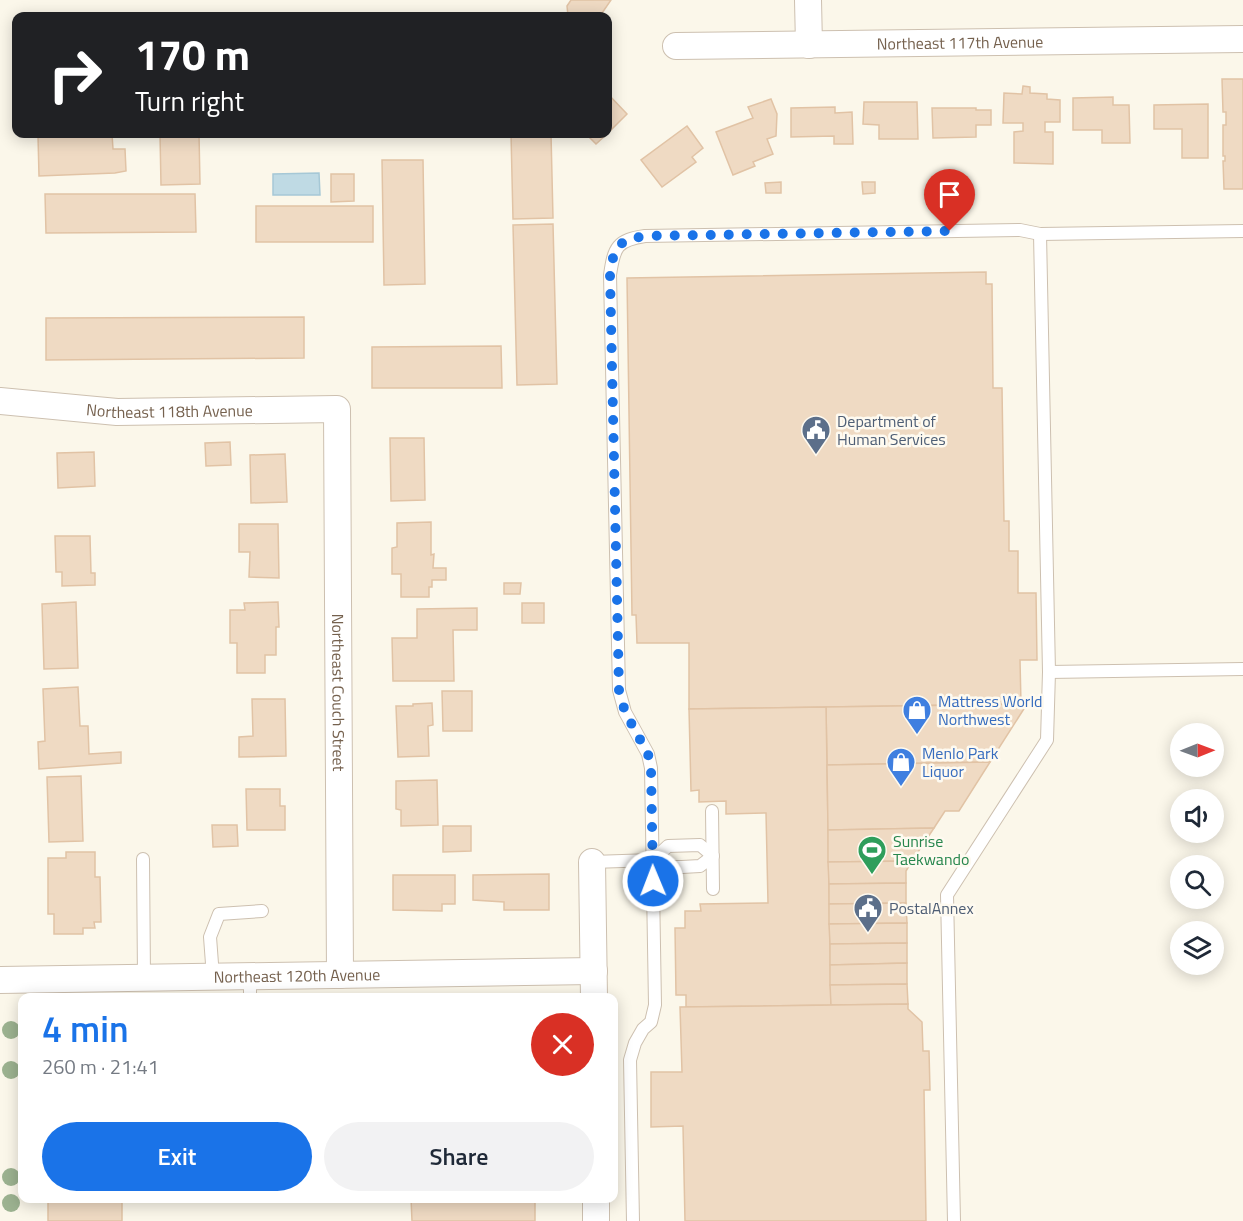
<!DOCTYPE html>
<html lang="en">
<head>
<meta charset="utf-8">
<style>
  :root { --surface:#fff; --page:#f2f2f3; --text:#1f2937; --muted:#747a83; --accent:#1a73e8 }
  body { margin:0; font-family:"Titillium Web",sans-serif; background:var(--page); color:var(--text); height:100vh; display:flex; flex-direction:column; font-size:22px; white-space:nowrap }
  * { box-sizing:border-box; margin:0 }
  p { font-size:20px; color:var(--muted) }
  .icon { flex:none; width:33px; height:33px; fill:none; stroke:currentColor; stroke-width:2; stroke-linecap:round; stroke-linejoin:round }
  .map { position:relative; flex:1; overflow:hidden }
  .details { position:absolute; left:18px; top:993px; width:600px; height:210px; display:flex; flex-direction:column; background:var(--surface); border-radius:12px; box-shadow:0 3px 15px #0003 }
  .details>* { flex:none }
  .top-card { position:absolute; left:12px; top:12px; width:600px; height:126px; border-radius:12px; box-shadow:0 3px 15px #0003; background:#202124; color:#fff; overflow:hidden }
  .needle { width:39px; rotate:89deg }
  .fabs { position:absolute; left:1170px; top:723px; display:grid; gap:12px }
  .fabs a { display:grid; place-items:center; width:54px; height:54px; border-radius:50%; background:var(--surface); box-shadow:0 3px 15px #0003; font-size:30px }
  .pin { position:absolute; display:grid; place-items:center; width:51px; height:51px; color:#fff; margin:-62px -26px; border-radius:50% 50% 50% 0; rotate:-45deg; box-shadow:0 0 6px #0007 }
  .pin .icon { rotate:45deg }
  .me { position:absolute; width:66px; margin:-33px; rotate:359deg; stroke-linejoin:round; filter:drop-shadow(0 0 4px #0008) }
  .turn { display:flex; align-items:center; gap:21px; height:126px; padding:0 24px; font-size:27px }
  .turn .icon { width:78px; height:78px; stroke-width:2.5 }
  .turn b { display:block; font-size:42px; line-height:51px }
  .round { display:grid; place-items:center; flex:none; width:63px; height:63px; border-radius:32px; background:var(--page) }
  .overview { display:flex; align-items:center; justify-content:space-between; height:102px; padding:0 24px }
  h1 { font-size:36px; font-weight:600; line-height:45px; color:var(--accent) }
  .cta { display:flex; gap:12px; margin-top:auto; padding:12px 24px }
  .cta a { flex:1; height:69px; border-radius:36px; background:var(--accent); color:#fff; font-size:24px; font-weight:600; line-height:69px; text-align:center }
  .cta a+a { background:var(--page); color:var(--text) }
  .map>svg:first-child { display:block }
  .water { fill:#bfdae4; stroke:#a6c8d6; stroke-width:1.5 }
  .building { fill:#efdac3; stroke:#e1c3a5; stroke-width:1.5 }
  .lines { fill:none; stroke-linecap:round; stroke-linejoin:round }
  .service-casing { stroke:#cdc0b0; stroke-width:14 }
  .minor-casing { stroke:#cdc0b0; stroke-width:28 }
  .service { stroke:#fff; stroke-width:12 }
  .minor { stroke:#fff; stroke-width:26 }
  .tree { fill:#9cb290 }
  .route { stroke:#1a73e8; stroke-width:10; stroke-dasharray:0 18 }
  .labels { text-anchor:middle; stroke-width:5; stroke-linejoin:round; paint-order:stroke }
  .street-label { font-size:16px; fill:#75614e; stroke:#fefaf0 }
  .service-label { font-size:16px; fill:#4e5e75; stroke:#fefaf0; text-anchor:start }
  .shop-label { font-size:16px; fill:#366cbe; stroke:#fefaf0; text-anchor:start }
  .leisure-label { font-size:16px; fill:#27864d; stroke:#fefaf0; text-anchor:start }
</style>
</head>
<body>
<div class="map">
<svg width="1243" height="1221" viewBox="0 0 1243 1221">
  <rect width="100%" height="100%" fill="#fbf7ea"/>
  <polygon class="water" points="319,173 320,195 273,195 273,174"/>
  <g class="building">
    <polygon points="571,0 611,0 600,16 568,16 567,6"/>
    <polygon points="1222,79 1243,79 1243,189 1224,189 1223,161 1225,161 1225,156 1223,156 1223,125 1226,125 1226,112 1223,112"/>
    <polygon points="1023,86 1030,87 1030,93 1047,94 1047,99 1060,100 1060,122 1045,122 1045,132 1053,132 1053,164 1014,163 1014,132 1023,131 1023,123 1003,123 1004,93 1022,94"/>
    <polygon points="608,94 627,114 608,133"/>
    <polygon points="1113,97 1113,105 1129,105 1130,143 1102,143 1102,130 1073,130 1073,98"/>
    <polygon points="771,99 777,114 776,136 767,139 773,154 753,162 755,166 733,175 716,132 753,118 748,107"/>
    <polygon points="864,102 917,102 918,139 879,139 879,125 863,124"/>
    <polygon points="1208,104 1208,158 1182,158 1182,129 1154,129 1154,105"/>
    <polygon points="835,107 835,113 852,112 853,144 834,144 834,136 791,137 791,108"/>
    <polygon points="932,108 976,108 976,110 991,110 991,125 976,125 976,137 933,138"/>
    <polygon points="687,126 703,148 692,157 696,162 662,187 641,160"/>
    <polygon points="112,134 113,149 125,149 126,171 115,173 39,176 38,136"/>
    <polygon points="160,134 199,134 200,184 161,185"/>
    <polygon points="511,134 551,134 553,218 513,219"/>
    <polygon points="586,134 607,134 596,144"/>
    <polygon points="382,160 423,160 425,284 384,285"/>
    <polygon points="331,174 354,174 354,201 331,202"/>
    <polygon points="781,182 781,193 766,193 765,183"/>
    <polygon points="862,182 875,182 875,193 863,194"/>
    <polygon points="45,194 195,194 196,232 46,233"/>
    <rect x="256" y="206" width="117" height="36"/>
    <polygon points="553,224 557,384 517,385 513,225"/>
    <polygon points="986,272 986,284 992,284 993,388 1002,388 1004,521 1009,521 1009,551 1018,551 1018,593 1036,593 1037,660 1020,660 1021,704 689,709 689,643 637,643 636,615 632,615 627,278"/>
    <polygon points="304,317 304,358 46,360 46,318"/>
    <polygon points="501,346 502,388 372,388 372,347"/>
    <polygon points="390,438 424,438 425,500 391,501"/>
    <polygon points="230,442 231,465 206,466 205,443"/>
    <polygon points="94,452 95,486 58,488 57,453"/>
    <polygon points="285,454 287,502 251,503 250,455"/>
    <polygon points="431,522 431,555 434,554 433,568 446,568 446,580 432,580 432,587 429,587 429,597 401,597 401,574 392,574 392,548 397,547 397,523"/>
    <polygon points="239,524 278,524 279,578 249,577 250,552 239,552"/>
    <polygon points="55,536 90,536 91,573 95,573 95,585 62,586 62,572 56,572"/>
    <polygon points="504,583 521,583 520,594 504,594"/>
    <polygon points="76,602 78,668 44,669 42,604"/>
    <polygon points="278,602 279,627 276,627 276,655 265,655 265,673 237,673 237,643 230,643 230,610 245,610 244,603"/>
    <rect x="522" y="603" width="22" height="20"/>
    <polygon points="477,608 477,630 453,630 454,681 393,681 392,638 417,638 417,609"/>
    <polygon points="78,687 80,726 88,726 89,754 121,752 121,763 39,769 38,742 45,741 43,689"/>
    <polygon points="442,691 472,691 472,731 443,731"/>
    <polygon points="252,699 285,699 286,756 239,757 239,737 253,736"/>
    <polygon points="432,703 433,725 428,726 429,756 398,757 396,706 413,706 413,704"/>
    <polygon points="1027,704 990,762 827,765 826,707"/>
    <polygon points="826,707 831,1005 686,1007 686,995 676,995 675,928 685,928 685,911 701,911 700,904 768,903 766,813 726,814 726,801 699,802 699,790 691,791 689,709"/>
    <polygon points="990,762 959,811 945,811 934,828 828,830 827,765"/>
    <polygon points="81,776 83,841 49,842 47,777"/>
    <polygon points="437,780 438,825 401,826 401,810 396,809 396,781"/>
    <polygon points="246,789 280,789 280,806 285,806 285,830 247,830"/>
    <polygon points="212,825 237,825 238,846 213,847"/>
    <polygon points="443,826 471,826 471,851 443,852"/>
    <polygon points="934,828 912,861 828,862 828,830"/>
    <polygon points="66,852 95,852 95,877 100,877 101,922 94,922 95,928 83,928 83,934 54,934 54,914 48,914 48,858 66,858"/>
    <polygon points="912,861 906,871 906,883 829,884 828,862"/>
    <polygon points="549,874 549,910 504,910 504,902 473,900 473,875"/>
    <polygon points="393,875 455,875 455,904 442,904 442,911 393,910"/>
    <polygon points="906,883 906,903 829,904 829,884"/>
    <polygon points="906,903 907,923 829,924 829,904"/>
    <polygon points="907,923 907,943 830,944 829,924"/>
    <polygon points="907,943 907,963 830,965 830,944"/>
    <polygon points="907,963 907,984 830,985 830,965"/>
    <polygon points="907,984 908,1004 831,1005 830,985"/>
    <polygon points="908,1004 908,1009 922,1022 923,1051 929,1051 930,1090 924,1090 926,1221 685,1221 683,1126 651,1127 651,1072 682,1072 680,1007"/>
    <rect x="48" y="1198" width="74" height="23"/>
    <polygon points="411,1198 535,1198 535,1221 412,1221"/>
  </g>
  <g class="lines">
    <g class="service-casing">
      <g id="service">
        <polyline points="1049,672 1243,669"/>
        <polyline points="712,811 713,889"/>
        <polyline points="143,859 144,978"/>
        <polyline points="592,862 653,860 670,867 682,867 700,866 713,856 700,845 668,846 653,860"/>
        <polyline points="250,976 250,998"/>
        <polyline points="213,977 210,937 219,914 262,911"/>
        <path d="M 633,1221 L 630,1060 L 635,1043 L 643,1029 L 651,1022 L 655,1005 L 651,768 L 648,754 L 625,712 L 619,690 L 610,275 C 614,247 617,240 645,236 L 1020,230 L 1040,234 L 1243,231"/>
        <polyline points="954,1221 947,895 1047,740 1049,672 1040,234"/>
      </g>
    </g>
    <g class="minor-casing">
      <g id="minor">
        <polyline points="808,0 809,45"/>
        <path id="s1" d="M 676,46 L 1243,39"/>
        <path id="s2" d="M 0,401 L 117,412 L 337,409 L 340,975"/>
        <polyline points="592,862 594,998"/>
        <path id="s3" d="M 0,980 L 594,971"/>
        <polyline points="596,1198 596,1221"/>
      </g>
    </g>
    <use href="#service" class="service"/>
    <use href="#minor" class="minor"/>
  </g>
  <g class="tree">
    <circle cx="11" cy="1030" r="9"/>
    <circle cx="11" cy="1070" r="9"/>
    <circle cx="11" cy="1177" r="9"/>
    <circle cx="11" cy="1203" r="9"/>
  </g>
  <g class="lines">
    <path class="route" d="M 653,881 L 651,768 L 648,754 L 625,712 L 619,690 L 610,275 C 614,247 616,241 645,236 L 950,231"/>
  </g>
  <defs>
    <g id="civic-pin" transform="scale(1.5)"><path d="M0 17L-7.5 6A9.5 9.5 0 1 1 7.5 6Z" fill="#5c6f8a" stroke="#fefaf0"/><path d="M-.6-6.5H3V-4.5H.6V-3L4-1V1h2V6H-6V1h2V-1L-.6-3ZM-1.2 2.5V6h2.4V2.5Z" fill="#fff"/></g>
    <g id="shop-pin" transform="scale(1.5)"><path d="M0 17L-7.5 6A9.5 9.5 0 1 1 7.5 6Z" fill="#3f7fe0" stroke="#fefaf0"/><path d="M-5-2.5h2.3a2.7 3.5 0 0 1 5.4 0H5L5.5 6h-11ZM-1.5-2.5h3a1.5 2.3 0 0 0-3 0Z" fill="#fff"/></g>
    <g id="stadium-pin" transform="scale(1.5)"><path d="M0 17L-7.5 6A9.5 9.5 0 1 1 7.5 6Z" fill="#2e9e5b" stroke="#fefaf0"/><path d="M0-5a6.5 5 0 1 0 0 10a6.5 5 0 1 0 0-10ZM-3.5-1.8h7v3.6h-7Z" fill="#fff"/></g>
  </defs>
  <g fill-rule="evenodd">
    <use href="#civic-pin" x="816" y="430"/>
    <use href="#shop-pin" x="917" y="710"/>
    <use href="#shop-pin" x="901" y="762"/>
    <use href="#stadium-pin" x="872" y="850"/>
    <use href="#civic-pin" x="868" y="908"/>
  </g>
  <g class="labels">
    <g class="street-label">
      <text dy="6" stroke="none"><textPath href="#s1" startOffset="284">Northeast 117th Avenue</textPath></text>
      <text dy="6" stroke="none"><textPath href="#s2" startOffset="170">Northeast 118th Avenue</textPath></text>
      <text dy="6" stroke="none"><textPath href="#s2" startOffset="621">Northeast Couch Street</textPath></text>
      <text dy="6" stroke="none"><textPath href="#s3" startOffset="297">Northeast 120th Avenue</textPath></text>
    </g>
    <g class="service-label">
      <text x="837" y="427">Department of<tspan x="837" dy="18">Human Services</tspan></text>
      <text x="889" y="914">PostalAnnex</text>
    </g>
    <g class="shop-label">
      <text x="938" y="707">Mattress World<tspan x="938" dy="18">Northwest</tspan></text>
      <text x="922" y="759">Menlo Park<tspan x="922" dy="18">Liquor</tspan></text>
    </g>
    <g class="leisure-label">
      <text x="893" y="847">Sunrise<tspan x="893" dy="18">Taekwando</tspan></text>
    </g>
  </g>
</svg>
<div class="fabs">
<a><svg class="needle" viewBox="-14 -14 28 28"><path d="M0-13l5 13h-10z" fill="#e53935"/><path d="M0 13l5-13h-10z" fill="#747a83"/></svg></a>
<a><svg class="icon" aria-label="sound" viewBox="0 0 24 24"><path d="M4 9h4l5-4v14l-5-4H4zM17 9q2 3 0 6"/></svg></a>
<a><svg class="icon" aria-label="search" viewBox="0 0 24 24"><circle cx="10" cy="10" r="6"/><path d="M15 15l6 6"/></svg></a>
<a><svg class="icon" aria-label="layers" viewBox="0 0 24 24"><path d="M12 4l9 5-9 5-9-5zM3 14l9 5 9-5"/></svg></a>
</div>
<div class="pin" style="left:950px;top:231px;background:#d93025"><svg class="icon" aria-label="arrive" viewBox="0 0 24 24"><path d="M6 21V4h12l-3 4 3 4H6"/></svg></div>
<svg class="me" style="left:653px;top:881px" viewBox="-20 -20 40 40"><circle r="17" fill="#1a73e8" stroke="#fff" stroke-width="3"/><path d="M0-11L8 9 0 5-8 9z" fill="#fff"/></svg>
<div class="top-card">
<div class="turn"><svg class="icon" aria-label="right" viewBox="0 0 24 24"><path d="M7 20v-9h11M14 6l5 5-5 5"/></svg><div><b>170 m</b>Turn right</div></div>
</div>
<section class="details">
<div class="overview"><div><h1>4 min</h1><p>260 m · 21:41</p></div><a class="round" style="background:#d93025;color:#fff"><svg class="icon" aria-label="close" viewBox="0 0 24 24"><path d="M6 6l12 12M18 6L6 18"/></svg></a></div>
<div class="cta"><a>Exit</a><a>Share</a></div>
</section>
</div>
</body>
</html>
